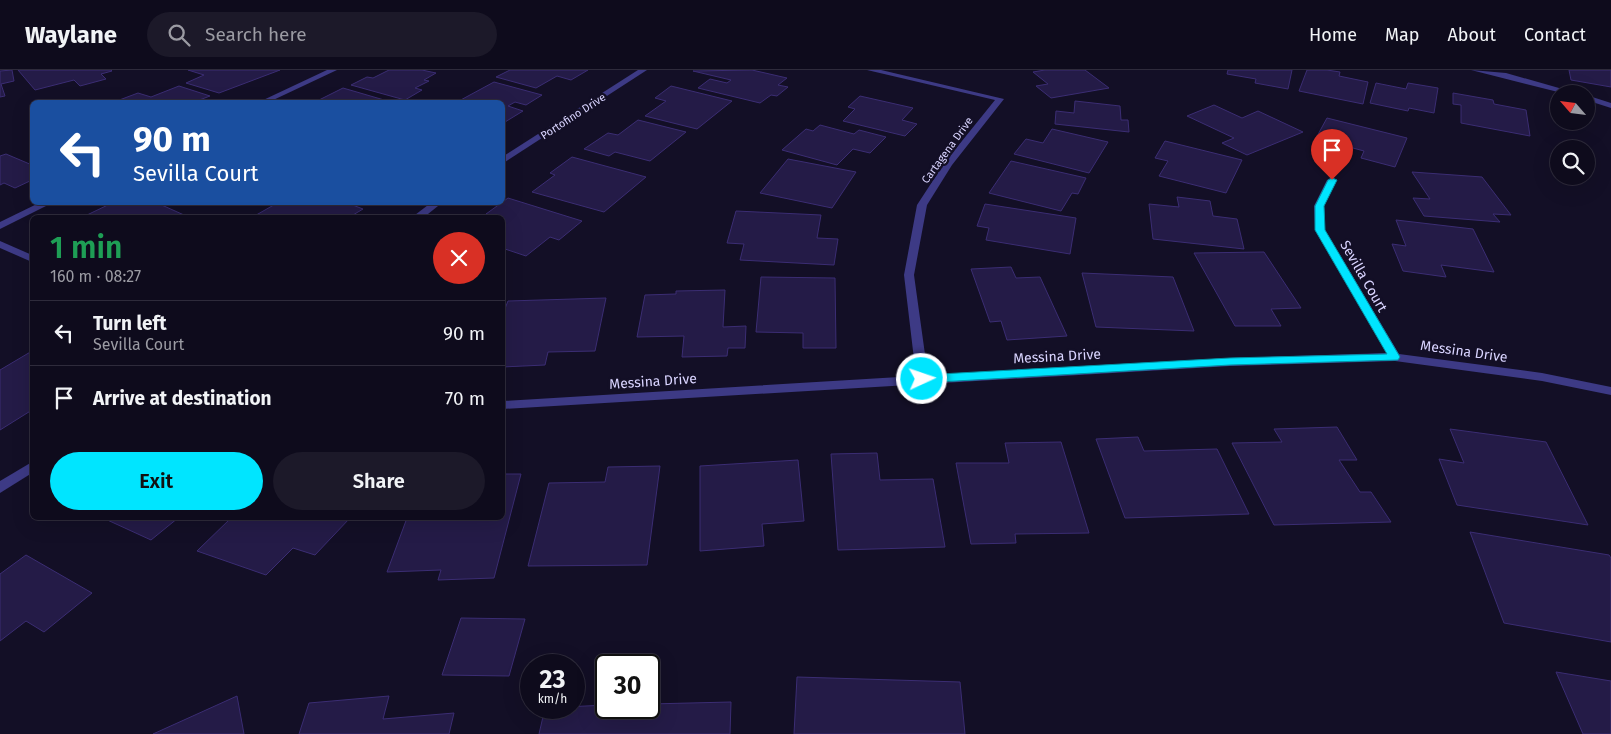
<!DOCTYPE html>
<html lang="en">
<head>
<meta charset="utf-8">
<style>
  :root { --surface:#0e0b1c; --page:#1c1929; --text:#f1f3f6; --muted:#9b9ba3; --line:#2e2b3b; --accent:#00e5ff }
  body { margin:0; font-family:"Fira Sans",sans-serif; background:var(--page); color:var(--text); height:100vh; display:flex; flex-direction:column; font-size:19px; white-space:nowrap }
  * { box-sizing:border-box; margin:0 }
  p { font-size:16px; color:var(--muted) }
  .icon { flex:none; width:28px; height:28px; fill:none; stroke:currentColor; stroke-width:2; stroke-linecap:round; stroke-linejoin:round }
  .map { position:relative; flex:1; overflow:hidden }
  .sheet { position:absolute; left:30px; top:145px; width:475px; height:305px; display:flex; flex-direction:column; background:var(--surface); border-radius:8px; box-shadow:0 5px 20px #0002,0 0 0 1px var(--line) }
  .sheet>* { flex:none }
  .guide { position:absolute; left:30px; top:30px; width:475px; height:105px; border-radius:8px; box-shadow:0 5px 20px #0002,0 0 0 1px var(--line); background:#1a4fa0; color:#fff; overflow:hidden }
  .needle { width:32px; rotate:298deg }
  .buttons { position:absolute; left:1550px; top:15px; display:grid; gap:10px }
  .buttons a { display:grid; place-items:center; width:45px; height:45px; border-radius:50%; background:var(--surface); box-shadow:0 5px 20px #0002,0 0 0 1px var(--line); font-size:25px }
  .speed { position:absolute; left:520px; top:584px; display:flex; gap:10px; font-size:25px; font-weight:700; text-align:center }
  .speed>* { display:grid; place-content:center; width:65px; height:65px; border-radius:50%; background:var(--surface); box-shadow:0 5px 20px #0002,0 0 0 1px var(--line); line-height:1 }
  .speed small { font-size:12px; font-weight:400 }
  .speed .limit { border:2px solid #111; border-radius:8px; background:#fff; color:#111 }
  .pin { position:absolute; display:grid; place-items:center; width:42px; height:42px; color:#fff; margin:-51px -21px; border-radius:50% 50% 50% 0; rotate:-45deg; box-shadow:0 0 5px #0007 }
  .pin .icon { rotate:45deg }
  .me { position:absolute; width:55px; margin:-28px; rotate:87deg; stroke-linejoin:round; filter:drop-shadow(0 0 4px #0008) }
  .turn { display:flex; align-items:center; gap:18px; height:105px; padding:0 20px; font-size:22px }
  .turn .icon { width:65px; height:65px; stroke-width:2.5 }
  .turn b { display:block; font-size:35px; line-height:42px }
  .round { display:grid; place-items:center; flex:none; width:52px; height:52px; border-radius:26px; background:var(--page) }
  .summary { display:flex; align-items:center; justify-content:space-between; height:85px; padding:0 20px }
  h1 { font-size:30px; font-weight:600; line-height:38px; color:#1e9e55 }
  .button { display:flex; gap:10px; margin-top:auto; padding:10px 20px }
  .button a { flex:1; height:58px; border-radius:30px; background:var(--accent); color:#111; font-size:20px; font-weight:600; line-height:58px; text-align:center }
  .button a+a { background:var(--page); color:var(--text) }
  ul { padding:0; list-style:none }
  li { display:flex; align-items:center; gap:15px; height:65px; padding:0 20px; border-top:1px solid var(--line) }
  li div { flex:1 }
  li b { display:block; font-size:19px }
  li em { font-style:normal }
  header { display:flex; align-items:center; gap:30px; box-sizing:border-box; height:70px; padding:0 25px; background:var(--surface); border-bottom:1px solid var(--line) }
  header strong { font-size:24px }
  nav { display:flex; gap:28px; margin-inline-start:auto; font-size:18px }
  .search { width:350px; height:45px; background:var(--page); display:flex; align-items:center; gap:12px; box-sizing:border-box; padding:0 18px; border-radius:28px; color:var(--muted); font-size:19px }
  .map>svg:first-child { display:block }
  .building { fill:#241b47; stroke:#3b2d73 }
  .lines { fill:none; stroke-linecap:round; stroke-linejoin:round }
  .minor { fill:#3d3a85; fill-rule:evenodd }
  .route { fill:#00e5ff; stroke:#0095a6 }
  .labels { text-anchor:middle; stroke-width:5; stroke-linejoin:round; paint-order:stroke }
  .far-street-label { font-size:11px; fill:#d9d4ff; stroke:#130f26 }
  .street-label { font-size:14px; fill:#d9d4ff; stroke:#130f26 }
</style>
</head>
<body>
<header>
<strong>Waylane</strong>
<div class="search"><svg class="icon" aria-label="search" viewBox="0 0 24 24"><circle cx="10" cy="10" r="6"/><path d="M15 15l6 6"/></svg>Search here</div>
<nav><a>Home</a><a>Map</a><a>About</a><a>Contact</a></nav>
</header>
<div class="map">
<svg width="1611" height="664" viewBox="0 0 1611 664">
  <rect width="100%" height="100%" fill="#130f26"/>
  <g class="building">
    <polygon points="12,0 14,11 1,14 5,26 0,27 0,1"/>
    <polygon points="18,0 111,0 112,1 101,4 106,9 80,16 74,10 35,20"/>
    <polygon points="188,0 280,0 219,23 186,13 204,5"/>
    <polygon points="389,0 422,0 436,3 424,10 429,11 415,18 422,20 405,30 351,15 367,7 373,8"/>
    <polygon points="510,0 588,0 571,10 557,6 536,18 496,7"/>
    <polygon points="752,0 787,8 778,15 788,17 777,26 771,25 760,33 698,18 710,9 727,13 731,10 693,1"/>
    <polygon points="1045,0 1085,0 1109,18 1051,28 1036,16 1048,14 1033,2"/>
    <polygon points="1228,0 1292,0 1288,19 1255,13 1256,9 1227,4"/>
    <polygon points="1307,0 1327,0 1340,2 1339,6 1368,12 1363,34 1299,21"/>
    <polygon points="1569,0 1611,0 1611,17 1571,10"/>
    <polygon points="494,12 542,25 526,35 515,32 508,36 523,41 505,52 502,51 502,32 457,32"/>
    <polygon points="1376,13 1406,19 1408,13 1438,18 1434,43 1409,38 1408,41 1370,33"/>
    <polygon points="179,16 210,26 194,32 114,32 138,23 151,27"/>
    <polygon points="671,16 732,31 697,59 645,46 666,31 655,28"/>
    <polygon points="343,18 391,32 315,32"/>
    <polygon points="1453,23 1493,30 1494,34 1526,40 1530,66 1461,53 1461,35 1453,34"/>
    <polygon points="860,26 913,38 902,50 917,54 905,66 843,51 855,39 848,37"/>
    <polygon points="1075,31 1120,36 1121,50 1128,50 1129,62 1055,54 1056,41 1074,43"/>
    <polygon points="1214,35 1242,48 1258,41 1303,62 1247,85 1222,73 1234,68 1187,46"/>
    <polygon points="1327,48 1407,68 1395,97 1361,88 1364,81 1316,68"/>
    <polygon points="638,50 686,62 650,91 615,82 609,86 584,79 608,63 618,65"/>
    <polygon points="820,55 854,64 859,60 886,67 870,83 853,79 837,95 782,80 806,59 813,61"/>
    <polygon points="1052,59 1108,72 1089,103 1014,84 1026,69 1043,73"/>
    <polygon points="1165,71 1242,90 1226,123 1159,106 1168,91 1155,88"/>
    <polygon points="6,84 32,95 32,110 15,118 4,113 0,115 0,86"/>
    <polygon points="572,87 646,107 604,142 532,122 555,105 550,103"/>
    <polygon points="788,89 856,102 832,138 760,123"/>
    <polygon points="1011,91 1086,108 1078,124 1072,123 1061,141 989,123"/>
    <polygon points="1412,102 1482,107 1511,145 1493,144 1500,152 1424,146 1413,128 1430,129"/>
    <polygon points="1177,127 1210,131 1213,146 1237,149 1244,179 1153,169 1149,134 1179,137"/>
    <polygon points="508,128 582,151 559,170 550,167 526,186 502,178 502,148 486,144"/>
    <polygon points="114,132 155,132 184,145 179,148 92,148 87,145"/>
    <polygon points="279,132 345,132 363,139 348,148 251,148"/>
    <polygon points="985,134 1076,148 1070,184 986,170 989,158 977,156"/>
    <polygon points="736,141 821,145 817,168 838,169 834,195 740,190 744,174 727,173"/>
    <polygon points="1396,150 1473,159 1494,202 1441,195 1446,207 1403,201 1392,174 1406,176"/>
    <polygon points="1264,182 1301,238 1271,239 1281,256 1235,256 1194,183"/>
    <polygon points="1011,197 1016,208 1040,207 1067,266 1007,270 1001,251 990,252 971,199"/>
    <polygon points="1082,203 1173,207 1194,261 1096,257"/>
    <polygon points="761,207 835,208 836,278 803,278 803,263 756,262"/>
    <polygon points="725,220 723,257 746,256 745,278 728,278 727,286 682,287 684,266 637,267 645,225 676,224 676,221"/>
    <polygon points="606,228 595,281 548,282 545,295 502,297 502,246 508,231"/>
    <polygon points="32,281 32,340 0,360 0,300"/>
    <polygon points="1337,357 1357,390 1339,390 1360,422 1371,422 1391,452 1274,455 1232,373 1282,372 1274,359"/>
    <polygon points="1450,359 1546,372 1588,455 1457,435 1439,389 1464,393"/>
    <polygon points="1138,367 1144,381 1217,379 1249,444 1125,448 1096,369"/>
    <polygon points="1061,372 1089,463 1015,464 1016,473 971,474 956,393 1009,393 1005,373"/>
    <polygon points="877,383 880,410 933,409 945,477 838,480 831,384"/>
    <polygon points="798,390 804,451 762,454 764,476 700,481 700,396"/>
    <polygon points="660,396 647,495 528,496 549,413 605,412 608,397"/>
    <polygon points="502,404 521,404 494,508 438,510 441,500 387,502 407,448 502,448"/>
    <polygon points="103,448 178,448 151,470"/>
    <polygon points="231,448 350,448 315,485 293,478 266,505 197,481"/>
    <polygon points="1470,462 1609,485 1611,488 1611,572 1504,553"/>
    <polygon points="26,485 92,523 44,562 26,551 0,571 0,504"/>
    <polygon points="461,548 525,549 509,606 442,605"/>
    <polygon points="1556,602 1611,611 1611,664 1583,664"/>
    <polygon points="797,607 960,612 965,664 794,664"/>
    <polygon points="237,626 244,664 153,664"/>
    <polygon points="389,626 383,649 454,643 449,664 299,664 309,633"/>
    <polygon points="731,632 730,664 539,664 545,638 606,635 606,638 649,638 649,634"/>
  </g>
  <g class="lines">
    <g class="minor">
      <polygon points="327,0 337,0 269,32 259,32"/>
      <polygon points="638,0 647,0 502,94 502,87"/>
      <polygon points="867,0 881,0 1004,29 952,95 927,135 914,205 928,306 1230,288 1387,283 1315,160 1314,136 1327,110 1332,107 1337,110 1324,136 1325,160 1399,284 1542,303 1611,317 1611,325 1542,311 1395,291 1230,296 502,339 502,331 916,306 904,205 917,135 945,92 995,30"/>
      <polygon points="1471,0 1506,3 1580,24 1566,24"/>
      <polygon points="1586,25 1611,33 1611,38 1586,30"/>
      <polygon points="41,132 54,132 0,159 0,152"/>
      <polygon points="432,132 443,132 423,148 411,148"/>
      <polygon points="0,171 32,185 32,192 0,178"/>
      <polygon points="32,392 32,403 0,423 0,411"/>
    </g>
  </g>
  <polygon class="route" points="1332,108 1337,110 1324,136 1325,160 1400,287 1398,290 1230,295 922,313 916,309 922,305 1230,288 1387,284 1315,160 1315,136 1328,110"/>
  <g class="labels">
    <g class="far-street-label">
      <text transform="translate(573 46) rotate(-33)" y="4">Portofino Drive</text>
      <text transform="translate(947 80) rotate(-54)" y="4">Cartagena Drive</text>
    </g>
    <g class="street-label">
      <text transform="translate(1364 206) rotate(60)" y="5">Sevilla Court</text>
      <text transform="translate(1464 281) rotate(8)" y="5">Messina Drive</text>
      <text transform="translate(1057 286) rotate(-3)" y="5">Messina Drive</text>
      <text transform="translate(653 311) rotate(-4)" y="5">Messina Drive</text>
    </g>
  </g>
</svg>
<div class="buttons">
<a><svg class="needle" viewBox="-14 -14 28 28"><path d="M0-13l5 13h-10z" fill="#e53935"/><path d="M0 13l5-13h-10z" fill="#9b9ba3"/></svg></a>
<a><svg class="icon" aria-label="search" viewBox="0 0 24 24"><circle cx="10" cy="10" r="6"/><path d="M15 15l6 6"/></svg></a>
</div>
<div class="speed"><div>23<small>km/h</small></div><div class="limit">30</div></div>
<div class="pin" style="left:1332px;top:110px;background:#d93025"><svg class="icon" aria-label="arrive" viewBox="0 0 24 24"><path d="M6 21V4h12l-3 4 3 4H6"/></svg></div>
<svg class="me" style="left:922px;top:309px" viewBox="-20 -20 40 40"><circle r="17" fill="#00e5ff" stroke="#fff" stroke-width="3"/><path d="M0-11L8 9 0 5-8 9z" fill="#fff"/></svg>
<div class="guide">
<div class="turn"><svg class="icon" aria-label="left" viewBox="0 0 24 24"><path d="M17 20v-9H6M10 6l-5 5 5 5"/></svg><div><b>90 m</b>Sevilla Court</div></div>
</div>
<section class="sheet">
<div class="summary"><div><h1>1 min</h1><p>160 m · 08:27</p></div><a class="round" style="background:#d93025;color:#fff"><svg class="icon" aria-label="close" viewBox="0 0 24 24"><path d="M6 6l12 12M18 6L6 18"/></svg></a></div>
<ul>
<li><svg class="icon" aria-label="left" viewBox="0 0 24 24"><path d="M17 20v-9H6M10 6l-5 5 5 5"/></svg><div><b>Turn left</b><p>Sevilla Court</p></div><em>90 m</em></li>
<li><svg class="icon" aria-label="arrive" viewBox="0 0 24 24"><path d="M6 21V4h12l-3 4 3 4H6"/></svg><div><b>Arrive at destination</b></div><em>70 m</em></li>
</ul>
<div class="button"><a>Exit</a><a>Share</a></div>
</section>
</div>
</body>
</html>
